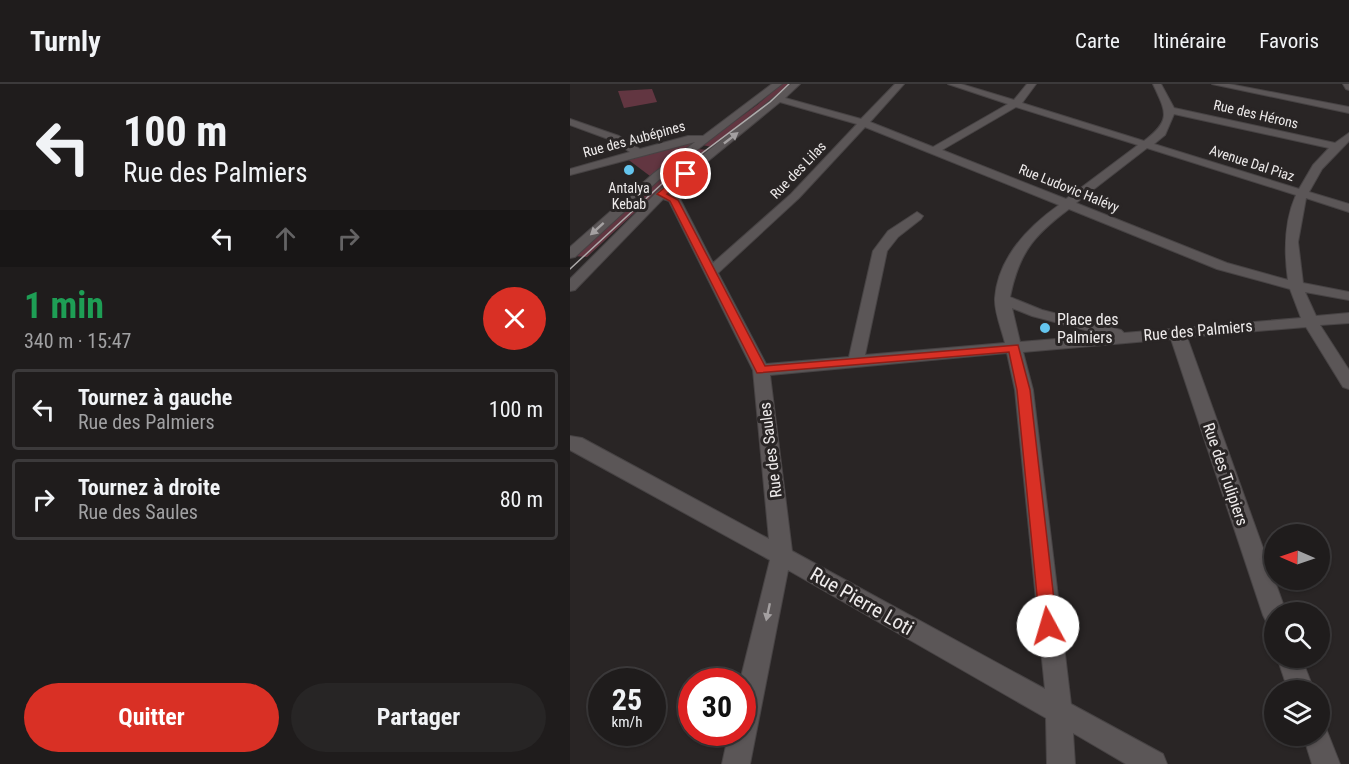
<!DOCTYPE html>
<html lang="fr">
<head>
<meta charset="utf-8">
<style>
  :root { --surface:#1f1c1c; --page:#272525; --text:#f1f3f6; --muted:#a1a1a3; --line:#3c3a3b; --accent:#d93025 }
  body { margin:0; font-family:"Roboto Condensed",sans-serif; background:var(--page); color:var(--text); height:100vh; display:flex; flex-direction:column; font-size:22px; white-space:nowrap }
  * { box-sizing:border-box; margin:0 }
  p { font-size:20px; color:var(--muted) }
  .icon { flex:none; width:33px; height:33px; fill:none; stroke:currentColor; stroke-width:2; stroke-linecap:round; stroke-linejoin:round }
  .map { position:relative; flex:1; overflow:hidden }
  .sheet { display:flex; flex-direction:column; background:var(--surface); width:570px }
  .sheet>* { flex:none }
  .hud { background:#1f1c1c; color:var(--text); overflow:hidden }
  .needle { width:39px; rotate:272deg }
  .controls { position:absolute; left:694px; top:440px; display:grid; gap:12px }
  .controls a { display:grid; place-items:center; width:66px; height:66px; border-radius:50%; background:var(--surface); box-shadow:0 2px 4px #0004,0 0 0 2px var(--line); font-size:30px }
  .speed { position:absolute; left:18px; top:584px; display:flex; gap:12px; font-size:30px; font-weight:700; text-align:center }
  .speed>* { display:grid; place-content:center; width:78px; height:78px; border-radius:50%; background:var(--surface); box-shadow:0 2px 4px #0004,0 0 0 2px var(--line); line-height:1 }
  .speed small { font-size:15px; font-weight:400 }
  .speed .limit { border:9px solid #d22; background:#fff; color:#111 }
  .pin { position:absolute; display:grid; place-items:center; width:51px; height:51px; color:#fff; margin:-26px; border:3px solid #fff; border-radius:50%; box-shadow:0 2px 6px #0007 }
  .me { position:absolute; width:66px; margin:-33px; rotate:354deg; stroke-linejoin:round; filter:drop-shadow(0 0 4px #0008) }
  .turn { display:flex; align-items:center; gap:21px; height:126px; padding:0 24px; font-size:27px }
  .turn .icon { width:78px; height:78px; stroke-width:2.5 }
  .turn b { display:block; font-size:42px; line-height:51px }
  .lanes { display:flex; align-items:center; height:57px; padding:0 24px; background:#0003; justify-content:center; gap:30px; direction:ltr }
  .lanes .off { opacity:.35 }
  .round { display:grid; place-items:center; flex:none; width:63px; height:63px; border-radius:32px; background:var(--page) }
  .headline { display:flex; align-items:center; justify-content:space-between; height:102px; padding:0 24px }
  h1 { font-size:36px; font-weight:700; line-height:45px; color:#1e9e55 }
  .primary-button { display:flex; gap:12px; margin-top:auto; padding:12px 24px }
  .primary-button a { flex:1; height:69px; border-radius:36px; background:var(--accent); color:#fff; font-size:24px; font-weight:700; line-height:69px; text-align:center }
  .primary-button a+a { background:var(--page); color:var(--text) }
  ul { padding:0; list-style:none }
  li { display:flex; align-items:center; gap:18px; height:81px; margin:0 12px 9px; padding:0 12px; border:3px solid var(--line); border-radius:6px }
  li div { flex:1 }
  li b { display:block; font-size:22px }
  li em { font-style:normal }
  header { display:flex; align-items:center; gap:36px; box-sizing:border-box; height:84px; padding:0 30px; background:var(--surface); border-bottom:2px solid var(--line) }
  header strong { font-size:28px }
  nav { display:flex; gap:33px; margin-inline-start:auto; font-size:21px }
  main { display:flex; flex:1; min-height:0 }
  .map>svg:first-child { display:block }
  .green { fill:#623641 }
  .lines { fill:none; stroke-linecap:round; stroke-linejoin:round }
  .minor-casing { stroke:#474344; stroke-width:2 }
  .minor { fill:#5b5657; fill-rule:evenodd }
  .tram { stroke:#aeabab; stroke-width:1.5 }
  .oneway { fill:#a4a0a1 }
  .route { fill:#d93025; stroke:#8d1f18; stroke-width:1.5 }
  .poi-dot { fill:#64c5ee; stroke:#292525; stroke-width:2 }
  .labels { text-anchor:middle; stroke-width:6; stroke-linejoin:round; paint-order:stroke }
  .far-street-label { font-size:14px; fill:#eeebeb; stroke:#292525 }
  .far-poi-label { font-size:14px; fill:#eeebeb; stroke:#292525 }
  .poi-label { font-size:16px; fill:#eeebeb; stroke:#292525; text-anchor:start }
  .street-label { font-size:16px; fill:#eeebeb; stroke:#292525 }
  .near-street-label { font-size:20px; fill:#eeebeb; stroke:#292525 }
</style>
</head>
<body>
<header>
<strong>Turnly</strong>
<nav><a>Carte</a><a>Itinéraire</a><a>Favoris</a></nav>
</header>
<main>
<section class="sheet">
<div class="hud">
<div class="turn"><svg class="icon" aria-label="left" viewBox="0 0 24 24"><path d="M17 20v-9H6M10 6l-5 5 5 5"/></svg><div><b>100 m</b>Rue des Palmiers</div></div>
<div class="lanes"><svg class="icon" aria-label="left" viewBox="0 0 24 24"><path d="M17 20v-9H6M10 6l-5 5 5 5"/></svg><svg class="icon off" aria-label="ahead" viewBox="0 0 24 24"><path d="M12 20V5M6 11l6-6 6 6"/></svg><svg class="icon off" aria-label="right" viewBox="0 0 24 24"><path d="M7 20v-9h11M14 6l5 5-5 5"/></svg></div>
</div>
<div class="headline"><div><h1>1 min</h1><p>340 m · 15:47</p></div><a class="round" style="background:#d93025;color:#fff"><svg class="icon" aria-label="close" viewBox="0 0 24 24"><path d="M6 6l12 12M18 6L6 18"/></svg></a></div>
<ul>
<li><svg class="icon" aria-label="left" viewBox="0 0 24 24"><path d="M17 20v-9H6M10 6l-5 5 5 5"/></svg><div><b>Tournez à gauche</b><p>Rue des Palmiers</p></div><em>100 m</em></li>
<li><svg class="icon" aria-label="right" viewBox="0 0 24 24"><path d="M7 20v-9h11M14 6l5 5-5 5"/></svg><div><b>Tournez à droite</b><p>Rue des Saules</p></div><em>80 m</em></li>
</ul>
<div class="primary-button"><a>Quitter</a><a>Partager</a></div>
</section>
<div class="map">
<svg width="779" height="680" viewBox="0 0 779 680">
  <rect width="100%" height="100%" fill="#292525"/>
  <g class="green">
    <polygon points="211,0 221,0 183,33 142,63 132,61 187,21"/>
    <polygon points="82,5 87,18 54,24 48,7"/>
    <polygon points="122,57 124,60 80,92 56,74 69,70 73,72"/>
    <polygon points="127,65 138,66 92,103 17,173 3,172 73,107"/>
  </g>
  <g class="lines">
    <g class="minor-casing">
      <g id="minor">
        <polygon points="202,0 212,0 92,93 5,173 0,174 0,163 84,89 125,58 0,91 0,85 60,68 41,56 0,41 0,35 49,52 70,65 118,52 133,52"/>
        <path d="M 221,0 L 230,0 L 215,14 L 291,35 L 325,0 L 334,0 L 300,38 L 363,63 L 438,20 L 378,0 L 391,0 L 444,16 L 457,0 L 466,0 L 452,19 L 574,57 C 602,36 596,28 583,0 L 591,0 L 604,24 L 765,59 L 779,49 L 779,57 L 752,85 L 739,108 L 779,120 L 779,128 L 736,114 L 728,158 L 733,199 L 779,208 L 779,216 L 735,208 L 746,232 L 779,229 L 779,239 L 750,241 L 779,286 L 779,305 L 773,303 L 736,243 L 617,253 L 716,528 L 705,528 L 705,542 L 697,539 L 693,531 L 601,255 L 453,268 L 463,306 L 501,620 L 593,670 L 597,680 L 556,680 L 503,649 L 505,680 L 477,680 L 476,634 L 218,486 L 180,680 L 152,680 L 159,648 L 172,648 L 172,597 L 170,597 L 200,476 L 0,366 L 0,352 L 12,354 L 199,455 L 183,286 L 99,117 L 93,115 L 5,206 L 0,207 L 0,195 L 87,108 ZM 210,18 L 287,40 L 221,110 L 143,179 L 110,115 L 99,109 ZM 446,23 L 568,61 L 496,115 L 372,66 ZM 604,30 L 759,64 L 743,81 L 729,105 L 584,60 L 595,51 ZM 295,43 L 489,121 C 458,143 428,174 425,214 C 424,228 432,246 435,259 L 295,271 L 317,167 L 328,153 L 351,135 L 353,132 L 347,128 L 318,147 L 303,167 L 279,273 L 196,280 L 148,189 L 229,114 ZM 577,64 L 726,111 C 714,138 714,167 718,196 L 657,179 L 506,119 ZM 499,125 L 647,185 L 720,205 L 731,234 L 554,249 L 551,246 L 472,226 L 440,213 C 449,169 463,152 499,125 ZM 442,224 L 462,232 L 534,251 L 450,258 ZM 437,269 L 445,306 L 475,605 L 222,467 L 200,291 Z"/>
        <polygon points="642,0 659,0 779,23 779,29"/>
        <polygon points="773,0 779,0 779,6 776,5"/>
        <polygon points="707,573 731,573 744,606 718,606"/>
        <polygon points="750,639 755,642 770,680 742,680 733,651 750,651"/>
      </g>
    </g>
    <use href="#minor" class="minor"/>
    <polyline class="tram" points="0,185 95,97 200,18 219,0"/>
  </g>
  <defs><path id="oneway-solid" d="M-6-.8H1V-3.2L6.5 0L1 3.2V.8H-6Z" transform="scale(1.5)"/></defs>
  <g class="oneway">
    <use href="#oneway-solid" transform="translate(161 54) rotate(-38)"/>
    <use href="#oneway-solid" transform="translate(27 145) rotate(138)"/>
    <use href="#oneway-solid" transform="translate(198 528) rotate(102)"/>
  </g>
  <polygon class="route" points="113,88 120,90 97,110 108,116 195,282 448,261 460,306 487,542 485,548 478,550 472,548 470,542 447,306 439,268 187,289 100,117 87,110"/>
  <g class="poi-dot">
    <circle cx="59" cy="86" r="6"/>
    <circle cx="475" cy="244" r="6"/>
  </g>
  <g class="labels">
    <g class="far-street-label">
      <text transform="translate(686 30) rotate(13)" y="5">Rue des Hérons</text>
      <text transform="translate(64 55) rotate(-15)" y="5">Rue des Aubépines</text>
      <text transform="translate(682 79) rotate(18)" y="5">Avenue Dal Piaz</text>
      <text transform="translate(228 86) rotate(-46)" y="5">Rue des Lilas</text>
      <text transform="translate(499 104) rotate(22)" y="5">Rue Ludovic Halévy</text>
    </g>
    <g class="far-poi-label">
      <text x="59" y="109">Antalya<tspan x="59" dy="16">Kebab</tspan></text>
    </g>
    <g class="poi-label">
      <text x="487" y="241">Place des<tspan x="487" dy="18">Palmiers</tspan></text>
    </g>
    <g class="street-label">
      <text transform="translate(628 246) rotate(-5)" y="6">Rue des Palmiers</text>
      <text transform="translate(200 366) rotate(-97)" y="6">Rue des Saules</text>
      <text transform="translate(656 390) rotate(71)" y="6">Rue des Tulipiers</text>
    </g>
    <g class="near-street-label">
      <text transform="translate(292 517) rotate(30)" y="7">Rue Pierre Loti</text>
    </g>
  </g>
</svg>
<div class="controls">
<a><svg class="needle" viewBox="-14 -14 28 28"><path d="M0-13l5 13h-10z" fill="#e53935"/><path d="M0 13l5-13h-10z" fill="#a1a1a3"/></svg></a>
<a><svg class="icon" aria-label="search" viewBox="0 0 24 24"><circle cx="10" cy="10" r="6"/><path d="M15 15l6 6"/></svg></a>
<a><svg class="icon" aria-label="layers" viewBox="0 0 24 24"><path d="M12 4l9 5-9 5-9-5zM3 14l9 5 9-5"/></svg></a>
</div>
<div class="speed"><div>25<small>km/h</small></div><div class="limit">30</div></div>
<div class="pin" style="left:116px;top:90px;background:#d93025"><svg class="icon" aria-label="arrive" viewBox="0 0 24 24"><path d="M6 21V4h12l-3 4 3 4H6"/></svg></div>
<svg class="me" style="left:478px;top:542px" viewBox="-20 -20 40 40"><circle r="19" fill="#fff"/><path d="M0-13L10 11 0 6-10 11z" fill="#d93025"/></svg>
</div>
</main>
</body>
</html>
